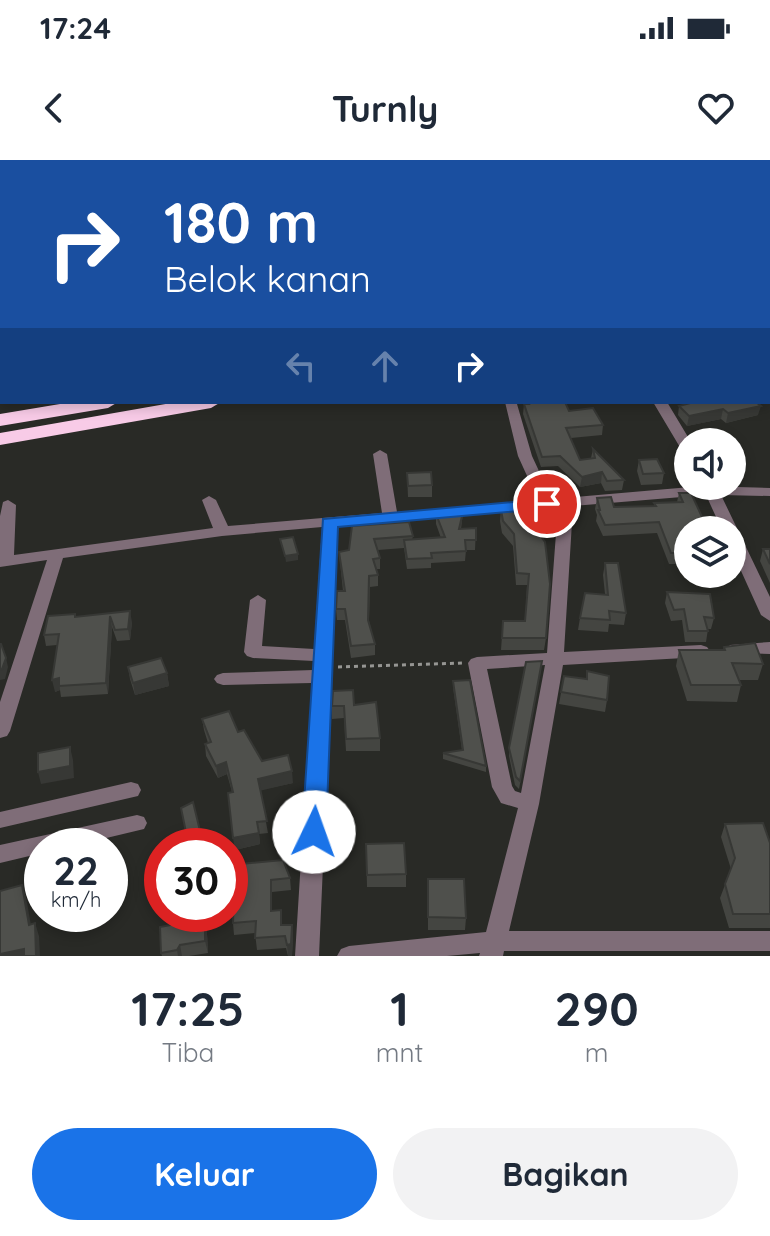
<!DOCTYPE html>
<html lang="id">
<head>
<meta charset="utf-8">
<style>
  :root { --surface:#fff; --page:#f2f2f3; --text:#1f2937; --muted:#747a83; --accent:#1a73e8 }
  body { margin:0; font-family:Quicksand,sans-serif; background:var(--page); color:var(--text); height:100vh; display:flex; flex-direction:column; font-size:30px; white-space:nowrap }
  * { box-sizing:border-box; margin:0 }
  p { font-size:26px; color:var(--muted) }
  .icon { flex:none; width:44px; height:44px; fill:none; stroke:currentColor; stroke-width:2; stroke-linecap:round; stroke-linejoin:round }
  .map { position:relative; height:796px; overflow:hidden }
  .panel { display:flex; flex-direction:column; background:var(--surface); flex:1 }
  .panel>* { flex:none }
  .hud { position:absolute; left:0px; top:0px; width:770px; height:244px; box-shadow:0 4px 12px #0003; background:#1a4fa0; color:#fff; overflow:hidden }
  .buttons { position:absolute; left:674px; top:268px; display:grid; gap:16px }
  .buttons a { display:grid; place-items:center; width:72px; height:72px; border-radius:50%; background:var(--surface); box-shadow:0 4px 12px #0003; font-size:40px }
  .speed { position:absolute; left:24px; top:668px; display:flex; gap:16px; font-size:40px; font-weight:700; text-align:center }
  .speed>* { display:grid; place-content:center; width:104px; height:104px; border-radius:50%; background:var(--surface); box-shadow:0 4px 12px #0003; line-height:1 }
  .speed small { font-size:20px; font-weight:400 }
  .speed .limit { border:12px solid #d22; background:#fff; color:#111 }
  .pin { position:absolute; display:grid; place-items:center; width:68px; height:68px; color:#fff; margin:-34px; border:4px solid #fff; border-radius:50%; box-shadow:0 2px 8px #0007 }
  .me { position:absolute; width:88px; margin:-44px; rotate:3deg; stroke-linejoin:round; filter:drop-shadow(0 0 6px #0008) }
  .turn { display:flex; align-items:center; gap:28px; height:168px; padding:0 32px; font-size:36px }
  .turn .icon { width:104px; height:104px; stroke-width:2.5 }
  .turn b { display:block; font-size:56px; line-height:68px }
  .lanes { display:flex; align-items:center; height:76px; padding:0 32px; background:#0003; justify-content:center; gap:40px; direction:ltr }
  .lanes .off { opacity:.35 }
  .eta { display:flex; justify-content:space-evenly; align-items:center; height:136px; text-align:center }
  .eta b { font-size:48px; font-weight:700; line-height:56px }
  .primary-button { display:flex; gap:16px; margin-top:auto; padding:16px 32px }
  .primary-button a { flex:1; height:92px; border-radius:48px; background:var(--accent); color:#fff; font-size:32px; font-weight:700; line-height:92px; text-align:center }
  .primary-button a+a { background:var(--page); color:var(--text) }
  .status { display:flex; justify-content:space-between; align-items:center; height:56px; padding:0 40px; background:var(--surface); direction:ltr }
  .status svg { height:22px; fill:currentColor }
  header { display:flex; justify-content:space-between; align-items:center; height:104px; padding:0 32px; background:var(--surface); font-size:36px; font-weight:700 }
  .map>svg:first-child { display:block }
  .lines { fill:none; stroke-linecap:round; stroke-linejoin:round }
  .path { stroke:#969693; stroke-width:3; stroke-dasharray:4 4; stroke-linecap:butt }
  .minor { fill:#7f6d78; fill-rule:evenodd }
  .major { fill:#d6b0c8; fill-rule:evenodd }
  .highway { fill:#f8cbe7; fill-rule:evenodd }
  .wall { fill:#444541 }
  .shaded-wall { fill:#373835 }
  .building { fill:#4f504c; stroke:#373835; stroke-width:2 }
  .route { fill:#1a73e8; stroke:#114b97; stroke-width:2 }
</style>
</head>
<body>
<div class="status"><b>17:24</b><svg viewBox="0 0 49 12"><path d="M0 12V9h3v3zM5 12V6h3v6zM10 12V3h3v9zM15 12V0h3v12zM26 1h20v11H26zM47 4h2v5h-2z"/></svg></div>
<header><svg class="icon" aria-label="back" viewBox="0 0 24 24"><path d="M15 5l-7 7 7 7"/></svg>Turnly<svg class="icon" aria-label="heart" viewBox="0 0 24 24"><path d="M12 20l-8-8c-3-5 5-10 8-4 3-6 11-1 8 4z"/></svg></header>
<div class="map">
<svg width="770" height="796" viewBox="0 0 770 796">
  <rect width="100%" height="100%" fill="#292a26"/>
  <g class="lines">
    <polyline class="path" points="338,507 462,503"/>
    <g class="minor">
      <polygon points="63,0 73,0 74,2 64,2"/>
      <rect x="0" y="119" width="2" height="7"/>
      <path d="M 505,242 L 517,244 L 532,296 L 552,339 L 702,326 L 770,328 L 770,336 L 721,335 L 770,437 L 770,461 L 761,455 L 732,391 L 732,370 L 722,370 L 706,335 L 573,346 L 564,492 L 701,485 L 707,487 L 710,491 L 707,495 L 701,497 L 563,505 L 539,644 L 509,771 L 770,771 L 770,791 L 504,791 L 503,796 L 479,796 L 480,793 L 447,796 L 337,796 L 341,789 L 349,786 L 486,772 L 518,648 L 501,643 L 492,627 L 468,503 L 471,499 L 477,497 L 547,493 L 558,347 L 338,366 L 319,796 L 295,796 L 312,523 L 223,525 L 217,523 L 214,519 L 217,515 L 223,513 L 313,510 L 314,501 L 253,498 L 247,496 L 244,492 L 250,440 L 258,435 L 266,440 L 262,486 L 314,489 L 322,367 L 222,376 L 63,398 L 10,571 L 7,576 L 0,578 L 0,542 L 47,400 L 0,407 L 0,356 L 3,342 L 8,340 L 16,345 L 14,395 L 213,368 L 202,340 L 209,336 L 216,340 L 228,366 L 382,353 L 373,294 L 380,290 L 387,294 L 397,352 L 538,340 L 518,296 ZM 545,505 L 521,633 L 515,631 L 512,626 L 487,509 Z"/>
      <polygon points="653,242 667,242 691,282 688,282 688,293 681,289"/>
      <polygon points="770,482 770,494 730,493 727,489 730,485"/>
      <polygon points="131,622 138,624 141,630 138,636 0,668 0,652"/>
      <polygon points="137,655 144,657 147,663 144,669 73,686 42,686 42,693 0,703 0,685"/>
    </g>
    <polygon class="major" points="208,0 221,0 206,2"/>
    <g class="highway">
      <rect x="768" y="129" width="2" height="10"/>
      <polygon points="72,242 118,242 108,248 0,266 0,254"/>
      <polygon points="177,242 221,242 211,248 0,285 0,273"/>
    </g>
  </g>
  <g class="wall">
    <polygon points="527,242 565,242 569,251 603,265 602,275 571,278 580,300 591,298 593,289 624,320 622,330 605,331 601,323 580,327 558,306 541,307 523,254 524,244 527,244"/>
    <polygon points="694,242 758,255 726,263 721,259 687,266 678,255 679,246"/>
    <polygon points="732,292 743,315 741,324 732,323"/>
    <polygon points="639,300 664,313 662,324 641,325 637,311"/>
    <polygon points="407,313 432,325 432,337 408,337"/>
    <polygon points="679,333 691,333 688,370 688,404 669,404 657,373 603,376 596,361 597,355 595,349 597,338 614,347 654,347 654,343 677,342"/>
    <polygon points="526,346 546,478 544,490 501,490 503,461 525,461 527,425 516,425 513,386 502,373 500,361 501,350"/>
    <polygon points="463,352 461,369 476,368 475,390 466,390 465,401 431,403 431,408 407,409 404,388 378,390 380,398 380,409 376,409 378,415 378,426 370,427 369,461 375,484 375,495 351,498 345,460 337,460 336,449 343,431 339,392 349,390 352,366 413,376 412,380 441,378 436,364 436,354"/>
    <polygon points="763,389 770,389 770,423 760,401"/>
    <polygon points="605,403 626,453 624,465 609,464 608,472 578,470 580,458 605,434 603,415"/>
    <polygon points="667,432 714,458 711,469 708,469 706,482 685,482 682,460 671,461 665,443"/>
    <polygon points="75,454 76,457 132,462 130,480 117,481 112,467 108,534 61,537 60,530 55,532 57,485 46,486 44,475"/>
    <polygon points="724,487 763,504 758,520 739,520 741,525 737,542 687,541 676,506 679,490 723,490"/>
    <polygon points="128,507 167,513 169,526 135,535 130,519"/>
    <polygon points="541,509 519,629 515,625 509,596 509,588"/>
    <polygon points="587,511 607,540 605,552 559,544 564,516 586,519"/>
    <polygon points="453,521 486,606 486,612 443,599 443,593 462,590 453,527"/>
    <polygon points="354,545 380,578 380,591 346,591 344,558 332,559 332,546"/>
    <polygon points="202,559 238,572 262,601 293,623 260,630 268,673 259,674 260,684 235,690 232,632 227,614 218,618 206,596 205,584 208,583 204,570"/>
    <polygon points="339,658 339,696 326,697 326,684"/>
    <polygon points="725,664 770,683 770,768 729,768 720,738 731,709 721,677"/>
    <polygon points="366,684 406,714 406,727 367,727"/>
    <polygon points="230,705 290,718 291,730 272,732 272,751 282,765 292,765 293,776 292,796 288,796 286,788 257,790 255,773 234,775 233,763 234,736 230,736"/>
    <polygon points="428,719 466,758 465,770 428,770"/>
    <polygon points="206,754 208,793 189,796 162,796 161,793 176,764"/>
  </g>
  <g class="shaded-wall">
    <polygon points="2,172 2,185 0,185 0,173"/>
    <polygon points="2,218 2,234 0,236 0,220"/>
    <polygon points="761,246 758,255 726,263 728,253"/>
    <polygon points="723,249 721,259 687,266 689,256"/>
    <polygon points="602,312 601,323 580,327 582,317"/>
    <polygon points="298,394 298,400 286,402 285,396"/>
    <polygon points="130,451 132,462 130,480 128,469"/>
    <polygon points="110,456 112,467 108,534 106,523"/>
    <polygon points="6,498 8,507 5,519 0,520 0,510"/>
    <polygon points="167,513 169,526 135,535 133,523"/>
    <polygon points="59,518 60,530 55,532 52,520"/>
    <polygon points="70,587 73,600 74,618 41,624 38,612"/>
    <polygon points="226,602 227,614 218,618 216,606"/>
    <polygon points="292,611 293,623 259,631 258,619"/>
    <polygon points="259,673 260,684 235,690 233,678"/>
    <polygon points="202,679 203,686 189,686 188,682"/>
    <polygon points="22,725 26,737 33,777 29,765"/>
    <polygon points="205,754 206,754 208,793 205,781"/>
    <polygon points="35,763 39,776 40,796 36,796"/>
    <polygon points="292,765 293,776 292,796 288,796 287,785"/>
    <polygon points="180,785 182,796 178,796 177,790"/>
    <polygon points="24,789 26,796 0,796 0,794"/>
  </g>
  <g class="building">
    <polygon points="384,0 400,0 398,2 382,2"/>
    <polygon points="2,136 2,172 0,173 0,138 1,138"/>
    <polygon points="2,186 2,218 0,220 0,187"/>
    <rect x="768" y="214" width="2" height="15"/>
    <polygon points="528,242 565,242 569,251 593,248 603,265 566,268 580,300 595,298 593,289 624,320 607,321 602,312 582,317 560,296 542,297 524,244 529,244"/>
    <polygon points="694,242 756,242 761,246 728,253 723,249 689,256 679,246"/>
    <polygon points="732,292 743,315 732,314"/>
    <polygon points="657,299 664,313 643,314 639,300"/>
    <polygon points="431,312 432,325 408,326 407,313"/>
    <polygon points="679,333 691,333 708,370 688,370 688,393 671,393 659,362 605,365 598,350 600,350 597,338 611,337 614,347 656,346 654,343 683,342"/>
    <polygon points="526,346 529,360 545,382 550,424 546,478 502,478 503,461 525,461 529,414 517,413 514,374 503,361 501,350"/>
    <polygon points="463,352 459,369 476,368 476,380 465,380 466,391 431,393 432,398 407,399 404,380 445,377 436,354"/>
    <polygon points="409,362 413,376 374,379 380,398 373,399 378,415 369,416 368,460 375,484 351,486 345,449 336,449 337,431 345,431 339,392 349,390 352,366"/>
    <polygon points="293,377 298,394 285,396 280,379"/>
    <polygon points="763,389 770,389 770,404"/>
    <polygon points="605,403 618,403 626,453 609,451 610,460 580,458 585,433 608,435"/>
    <polygon points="667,432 710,434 714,458 704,457 708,471 688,471 684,449 674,450"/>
    <polygon points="130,451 128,469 115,470 110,456 106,523 59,526 59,518 52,520 59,474 44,475 48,456 75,454 75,457"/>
    <polygon points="755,483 763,504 732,503 741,525 691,525 679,490 725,490 724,487"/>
    <polygon points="0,484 1,484 6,498 2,509 0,510"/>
    <polygon points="161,498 167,513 133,523 128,507"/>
    <polygon points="542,501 520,621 516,617 509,588 526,502"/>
    <polygon points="587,511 609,516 607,540 561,532 564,516 587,519"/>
    <polygon points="470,520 486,606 443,593 463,590 453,521"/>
    <polygon points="353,530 354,545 376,542 380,578 346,579 344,546 332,546 333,531"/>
    <polygon points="229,551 238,572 244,570 262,601 288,595 292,611 258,619 267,661 257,662 259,673 233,678 228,633 233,632 226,602 216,606 205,584 211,582 202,559"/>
    <polygon points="70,587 70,606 38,612 38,593"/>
    <polygon points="193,642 202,679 188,682 181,648"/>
    <polygon points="327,658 339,658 339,684 326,684"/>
    <polygon points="763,663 770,683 770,754 733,754 725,724 735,698 725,664"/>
    <polygon points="404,683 406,714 367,715 366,684"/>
    <polygon points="283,700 290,718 271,720 271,751 281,750 281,765 292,765 291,784 287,785 285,776 255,778 256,761 233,763 234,724 230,724 230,705"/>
    <polygon points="428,719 464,719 466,758 428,757"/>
    <polygon points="22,725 29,765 35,763 36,796 24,796 24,789 0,794 0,731"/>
    <polygon points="174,754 205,754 205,781 180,785 177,790 161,793 160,767 176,764"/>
  </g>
  <polygon class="route" points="547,339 553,341 556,344 553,348 338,367 326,672 322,679 314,681 305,679 302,672 323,359"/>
</svg>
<div class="buttons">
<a><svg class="icon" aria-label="sound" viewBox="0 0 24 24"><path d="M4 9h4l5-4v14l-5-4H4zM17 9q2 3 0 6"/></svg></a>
<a><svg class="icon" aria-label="layers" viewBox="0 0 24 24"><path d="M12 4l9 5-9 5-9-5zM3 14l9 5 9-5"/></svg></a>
</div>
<div class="speed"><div>22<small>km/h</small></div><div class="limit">30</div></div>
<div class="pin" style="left:547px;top:344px;background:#d93025"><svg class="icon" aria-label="arrive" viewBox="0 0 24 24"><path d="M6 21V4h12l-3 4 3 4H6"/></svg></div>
<svg class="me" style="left:314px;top:672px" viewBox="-20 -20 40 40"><circle r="19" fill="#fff"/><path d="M0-13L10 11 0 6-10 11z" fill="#1a73e8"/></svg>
<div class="hud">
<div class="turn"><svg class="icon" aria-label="right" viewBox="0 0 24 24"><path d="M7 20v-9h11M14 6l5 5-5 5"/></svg><div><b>180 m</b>Belok kanan</div></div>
<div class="lanes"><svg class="icon off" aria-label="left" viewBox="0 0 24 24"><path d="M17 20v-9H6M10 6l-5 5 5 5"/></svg><svg class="icon off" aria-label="ahead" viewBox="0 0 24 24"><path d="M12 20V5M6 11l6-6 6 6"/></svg><svg class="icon" aria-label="right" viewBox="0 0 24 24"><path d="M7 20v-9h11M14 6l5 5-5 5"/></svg></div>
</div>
</div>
<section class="panel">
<div class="eta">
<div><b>17:25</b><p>Tiba</p></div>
<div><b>1</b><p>mnt</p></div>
<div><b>290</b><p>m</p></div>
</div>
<div class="primary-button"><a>Keluar</a><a>Bagikan</a></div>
</section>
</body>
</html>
